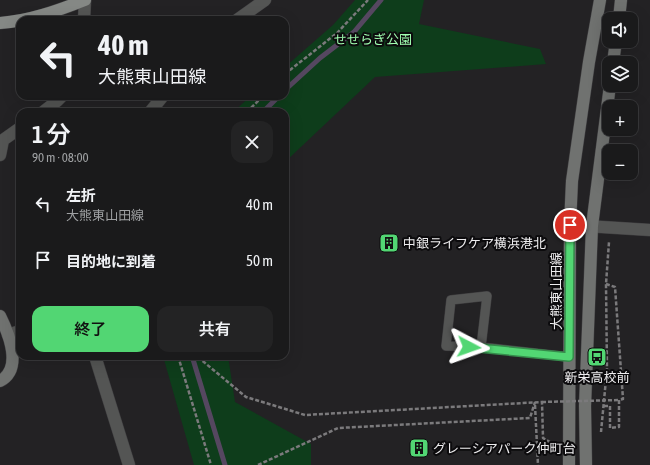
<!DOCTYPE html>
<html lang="ja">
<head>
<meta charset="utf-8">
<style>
  :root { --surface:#1a1a1b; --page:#232324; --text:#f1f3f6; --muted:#9fa1a3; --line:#38383a; --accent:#52d673 }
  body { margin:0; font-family:"Asap Condensed","Noto Sans JP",sans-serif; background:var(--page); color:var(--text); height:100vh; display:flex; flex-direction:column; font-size:15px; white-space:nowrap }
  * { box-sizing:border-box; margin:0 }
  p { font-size:13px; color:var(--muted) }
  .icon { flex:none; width:22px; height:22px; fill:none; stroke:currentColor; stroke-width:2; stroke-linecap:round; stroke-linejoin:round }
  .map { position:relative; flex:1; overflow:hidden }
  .drawer { position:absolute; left:16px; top:108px; width:273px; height:252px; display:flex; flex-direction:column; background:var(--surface); border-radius:12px; box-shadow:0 4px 16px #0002,0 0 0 1px var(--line) }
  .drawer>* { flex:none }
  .hud { position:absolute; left:16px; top:16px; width:273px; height:84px; border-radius:12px; box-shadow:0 4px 16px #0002,0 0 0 1px var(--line); background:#1a1a1b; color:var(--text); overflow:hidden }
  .controls { position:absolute; left:602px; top:12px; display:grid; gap:8px }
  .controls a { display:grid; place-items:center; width:36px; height:36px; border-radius:8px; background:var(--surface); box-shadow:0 4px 16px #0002,0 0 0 1px var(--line); font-size:20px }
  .pin { position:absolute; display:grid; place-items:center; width:34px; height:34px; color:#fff; margin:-17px; border:2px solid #fff; border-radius:50%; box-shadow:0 1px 4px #0007 }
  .me { position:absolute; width:44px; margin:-22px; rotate:94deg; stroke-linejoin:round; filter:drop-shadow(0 0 3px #0008) }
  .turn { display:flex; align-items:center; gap:14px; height:84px; padding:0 16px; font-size:18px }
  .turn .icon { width:52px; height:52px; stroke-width:2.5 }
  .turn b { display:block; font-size:28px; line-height:34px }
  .round { display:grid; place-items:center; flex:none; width:42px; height:42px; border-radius:12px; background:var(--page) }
  .headline { display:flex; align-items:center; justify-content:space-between; height:68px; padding:0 16px }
  h1 { font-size:24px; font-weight:600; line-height:30px }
  .primary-button { display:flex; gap:8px; margin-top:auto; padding:8px 16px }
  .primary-button a { flex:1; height:46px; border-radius:12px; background:var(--accent); color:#111; font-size:16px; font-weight:600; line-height:46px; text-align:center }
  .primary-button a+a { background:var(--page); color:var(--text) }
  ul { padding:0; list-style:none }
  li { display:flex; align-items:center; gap:12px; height:56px; padding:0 16px }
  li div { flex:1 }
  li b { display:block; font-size:15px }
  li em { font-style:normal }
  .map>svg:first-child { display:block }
  .green { fill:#0e3d1b }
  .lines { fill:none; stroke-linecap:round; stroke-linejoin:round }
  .stream { stroke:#554760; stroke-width:5 }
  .lane-casing { stroke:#3f3e40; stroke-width:10 }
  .street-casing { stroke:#3f3e40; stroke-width:13 }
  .secondary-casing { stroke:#3f3e40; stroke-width:13 }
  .primary-casing { stroke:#3f3e40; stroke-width:13 }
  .path { stroke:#7b7a7c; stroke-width:2.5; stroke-dasharray:4 2; stroke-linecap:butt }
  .lane { stroke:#545554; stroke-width:9 }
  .street { stroke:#545554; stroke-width:12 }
  .secondary { stroke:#707270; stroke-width:12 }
  .primary { stroke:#858885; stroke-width:12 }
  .path-bridge { stroke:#7b7a7c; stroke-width:2.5; stroke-dasharray:4 2; stroke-linecap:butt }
  .route-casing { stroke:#358b4b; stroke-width:10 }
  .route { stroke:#52d673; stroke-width:7 }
  .labels { text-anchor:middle; stroke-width:4; stroke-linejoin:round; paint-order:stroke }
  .park-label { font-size:13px; fill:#a0feb0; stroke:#0c0b0d }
  .poi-label { font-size:13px; fill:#eeedef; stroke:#0c0b0d; text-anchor:start }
  .street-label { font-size:13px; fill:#eeedef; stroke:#0c0b0d }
</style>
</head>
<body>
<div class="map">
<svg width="650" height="465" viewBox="0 0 650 465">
  <rect width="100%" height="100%" fill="#232224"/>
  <g class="green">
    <polygon points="355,0 424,0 419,24 540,49 546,64 375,77 285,162 285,112 233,112 251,96 285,96 285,67 333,25"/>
    <polygon points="163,356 228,356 235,402 311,444 311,465 194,465"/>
  </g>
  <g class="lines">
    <g class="stream">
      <polyline points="285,90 320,58 354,32 381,0"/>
      <polyline points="263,112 279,96"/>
      <polyline points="192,356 225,465"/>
    </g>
    <g class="lane-casing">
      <polyline id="lane" points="481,347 446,346 451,300 487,296 481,347 569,357"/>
    </g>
    <g class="street-casing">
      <g id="street">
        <polyline points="84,20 85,0"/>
        <polyline points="237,20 265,0"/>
        <polyline points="43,112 57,101 62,96"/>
        <polyline points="150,112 163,96"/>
        <polyline points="0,155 3,140 20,128"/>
        <polyline points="570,225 650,230"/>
        <polyline points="8,335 20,331"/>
        <polyline points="95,356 129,465"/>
      </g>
    </g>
    <g class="secondary-casing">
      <g id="secondary">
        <polyline points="619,19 621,0"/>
        <polyline points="613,63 616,41"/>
        <path d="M 0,316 C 9,334 23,369 0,381"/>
        <polyline points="569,465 570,225 572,181 589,62 600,0"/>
        <polyline points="586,465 585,406 592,226 610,85"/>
      </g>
    </g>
    <g class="primary-casing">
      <path id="primary" d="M 0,23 C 29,21 57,11 85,0"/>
    </g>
    <g class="path">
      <polyline points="285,74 337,33 368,0"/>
      <polyline points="247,112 263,96"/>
      <polyline points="178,356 211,465"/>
      <polyline points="192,356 199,358 246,397 305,415 542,402 543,438 553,444"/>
      <polyline points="535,405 538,465"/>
      <polyline points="604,406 610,406 610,428 619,427 619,400 623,399 615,287 606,284"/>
      <polyline points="601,432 607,369 606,284 609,242"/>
      <polyline points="258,465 338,428 530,418 535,402"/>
    </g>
    <use href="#lane" class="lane"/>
    <use href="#street" class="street"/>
    <use href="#secondary" class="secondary"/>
    <use href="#primary" class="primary"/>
    <polyline class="path-bridge" points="542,402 619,400"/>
  </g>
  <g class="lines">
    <g class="route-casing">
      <polyline id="route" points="469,347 569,357 570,225"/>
    </g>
    <use href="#route" class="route"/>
  </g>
  <defs>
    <g id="building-square" transform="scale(1)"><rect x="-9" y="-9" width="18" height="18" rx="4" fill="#52d673" stroke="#0c0b0d"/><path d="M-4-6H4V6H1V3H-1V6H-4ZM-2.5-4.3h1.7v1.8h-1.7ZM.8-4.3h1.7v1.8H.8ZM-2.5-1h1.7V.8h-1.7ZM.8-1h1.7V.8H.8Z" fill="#111"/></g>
    <g id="bus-square" transform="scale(1)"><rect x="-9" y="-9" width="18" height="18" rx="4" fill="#52d673" stroke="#0c0b0d"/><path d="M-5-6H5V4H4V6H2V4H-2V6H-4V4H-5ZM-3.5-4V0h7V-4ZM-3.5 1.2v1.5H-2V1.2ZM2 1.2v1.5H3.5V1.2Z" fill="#111"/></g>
  </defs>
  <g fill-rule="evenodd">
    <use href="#building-square" x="389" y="243"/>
    <use href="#bus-square" x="597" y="357"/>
    <use href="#building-square" x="419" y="448"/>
  </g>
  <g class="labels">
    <g class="park-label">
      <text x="373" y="44">せせらぎ公園</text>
    </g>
    <g class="poi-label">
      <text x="403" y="248">中銀ライフケア横浜港北</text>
      <text x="597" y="382" text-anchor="middle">新栄高校前</text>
      <text x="433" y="453">グレーシアパーク仲町台</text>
    </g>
    <g class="street-label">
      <text transform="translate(556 291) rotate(-90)" y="5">大熊東山田線</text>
    </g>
  </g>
</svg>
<div class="controls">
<a><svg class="icon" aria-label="sound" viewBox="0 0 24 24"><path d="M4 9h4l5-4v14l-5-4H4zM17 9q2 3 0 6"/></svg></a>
<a><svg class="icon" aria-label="layers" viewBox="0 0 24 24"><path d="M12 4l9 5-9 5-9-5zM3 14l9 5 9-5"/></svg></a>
<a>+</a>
<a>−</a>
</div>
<div class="pin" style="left:570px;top:225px;background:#d93025"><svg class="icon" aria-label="arrive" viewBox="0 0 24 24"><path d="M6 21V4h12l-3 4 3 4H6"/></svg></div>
<svg class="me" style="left:469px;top:347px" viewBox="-20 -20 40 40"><path d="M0-17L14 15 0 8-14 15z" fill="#52d673" stroke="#fff" stroke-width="4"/></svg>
<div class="hud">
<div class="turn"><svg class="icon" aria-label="left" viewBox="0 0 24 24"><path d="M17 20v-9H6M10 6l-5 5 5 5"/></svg><div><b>40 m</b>大熊東山田線</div></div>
</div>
<section class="drawer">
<div class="headline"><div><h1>1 分</h1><p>90 m · 08:00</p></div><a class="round"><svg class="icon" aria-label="close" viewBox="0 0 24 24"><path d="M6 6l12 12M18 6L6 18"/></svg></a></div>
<ul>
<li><svg class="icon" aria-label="left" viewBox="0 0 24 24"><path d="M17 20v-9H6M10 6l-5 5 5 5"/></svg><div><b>左折</b><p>大熊東山田線</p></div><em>40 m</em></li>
<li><svg class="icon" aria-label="arrive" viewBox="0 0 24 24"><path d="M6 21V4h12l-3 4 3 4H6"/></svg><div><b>目的地に到着</b></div><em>50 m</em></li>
</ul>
<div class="primary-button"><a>終了</a><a>共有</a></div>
</section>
</div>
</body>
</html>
